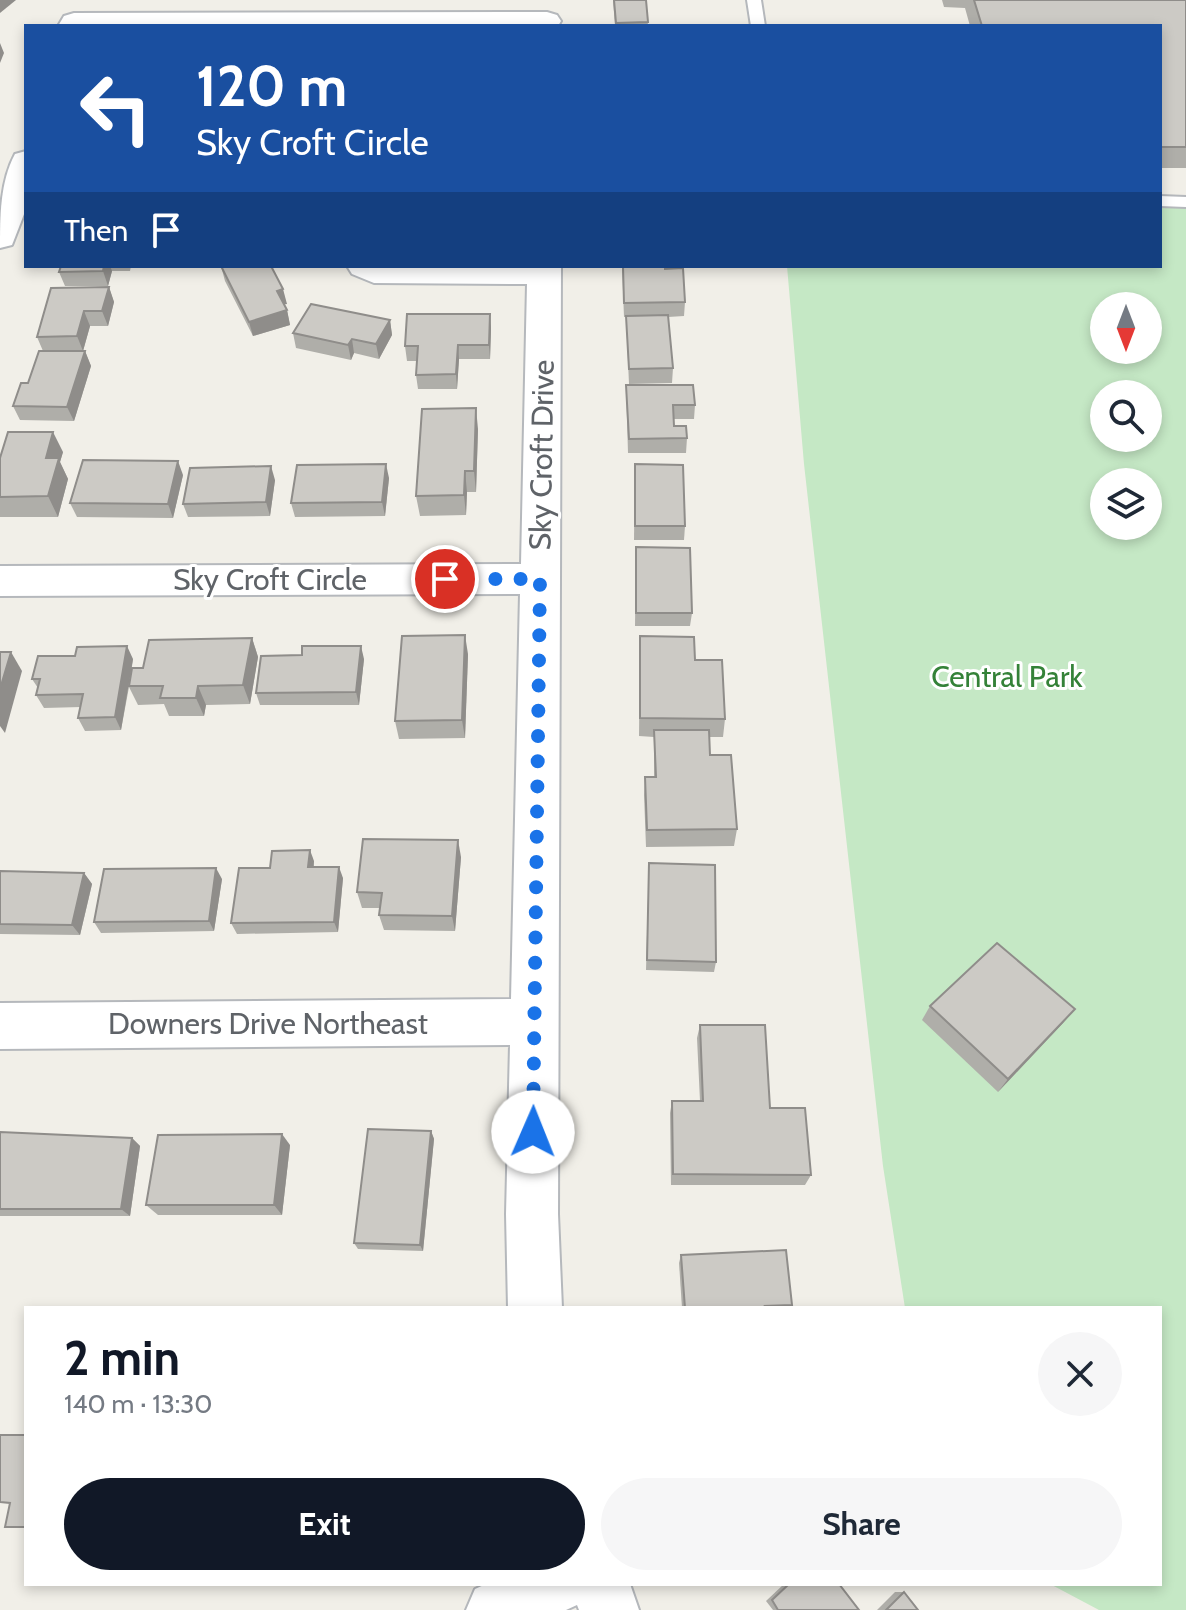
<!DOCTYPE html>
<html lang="en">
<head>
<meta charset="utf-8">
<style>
  :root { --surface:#fff; --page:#f6f6f7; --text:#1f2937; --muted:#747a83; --accent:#111827 }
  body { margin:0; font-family:Cabin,sans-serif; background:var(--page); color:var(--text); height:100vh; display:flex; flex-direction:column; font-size:30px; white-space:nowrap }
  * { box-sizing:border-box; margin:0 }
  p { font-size:26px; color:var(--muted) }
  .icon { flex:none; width:44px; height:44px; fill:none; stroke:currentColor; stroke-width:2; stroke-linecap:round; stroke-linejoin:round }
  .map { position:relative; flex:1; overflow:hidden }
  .panel { position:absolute; left:24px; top:1306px; width:1138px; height:280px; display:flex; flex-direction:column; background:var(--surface); border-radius:0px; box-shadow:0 4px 12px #0003 }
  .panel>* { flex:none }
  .top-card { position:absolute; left:24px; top:24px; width:1138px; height:244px; border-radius:0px; box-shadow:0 4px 12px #0003; background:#1a4fa0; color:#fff; overflow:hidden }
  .needle { width:52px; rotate:180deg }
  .tools { position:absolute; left:1090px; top:292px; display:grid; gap:16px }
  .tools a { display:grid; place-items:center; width:72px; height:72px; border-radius:50%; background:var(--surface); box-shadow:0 4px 12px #0003; font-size:40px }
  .pin { position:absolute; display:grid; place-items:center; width:68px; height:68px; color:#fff; margin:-34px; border:4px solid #fff; border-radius:50%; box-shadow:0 2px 8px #0007 }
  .me { position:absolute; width:88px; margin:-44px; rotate:1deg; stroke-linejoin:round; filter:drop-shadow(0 0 6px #0008) }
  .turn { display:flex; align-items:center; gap:28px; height:168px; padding:0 40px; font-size:36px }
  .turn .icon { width:104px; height:104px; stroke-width:2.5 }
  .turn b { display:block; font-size:56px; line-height:68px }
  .then { display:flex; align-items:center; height:76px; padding:0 40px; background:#0003; gap:16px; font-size:30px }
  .round { display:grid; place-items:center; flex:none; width:84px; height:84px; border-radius:42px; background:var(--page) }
  .headline { display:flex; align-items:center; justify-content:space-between; height:136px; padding:0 40px }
  h1 { font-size:48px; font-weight:700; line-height:60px; color:var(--accent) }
  .button { display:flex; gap:16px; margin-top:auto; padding:16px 40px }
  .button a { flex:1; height:92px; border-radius:48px; background:var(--accent); color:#fff; font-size:32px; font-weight:700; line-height:92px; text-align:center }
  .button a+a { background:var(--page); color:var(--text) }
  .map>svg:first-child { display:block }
  .green { fill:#c5e8c5; fill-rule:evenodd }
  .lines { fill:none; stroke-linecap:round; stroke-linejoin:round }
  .lane-casing { stroke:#b5b8bc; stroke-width:4 }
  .street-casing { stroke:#b5b8bc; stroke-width:4 }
  .lane { fill:#fff; fill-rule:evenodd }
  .street { fill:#fff; fill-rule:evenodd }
  .wall { fill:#afaea9 }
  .shaded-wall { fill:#8f8d8a }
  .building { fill:#cccac5; stroke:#8f8d8a; stroke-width:2 }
  .route { stroke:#1a73e8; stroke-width:14; stroke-dasharray:0 25.2 }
  .labels { text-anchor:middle; stroke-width:6; stroke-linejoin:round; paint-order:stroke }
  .street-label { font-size:30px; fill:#5f6368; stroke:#fff }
  .park-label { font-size:30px; fill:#348238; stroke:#fff }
</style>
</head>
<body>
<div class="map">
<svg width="1186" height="1610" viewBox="0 0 1186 1610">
  <rect width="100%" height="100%" fill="#f1efe8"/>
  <path class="green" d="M 1160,208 L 1186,208 L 1186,1610 L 1099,1610 L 1050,1584 L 1160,1584 L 1160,1308 L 905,1308 L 883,1166 L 804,464 L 787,266 L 1160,266 ZM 1104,306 L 1148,306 L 1148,350 L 1104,350 ZM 1104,394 L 1148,394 L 1148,438 L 1104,438 ZM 1104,482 L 1148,482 L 1148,526 L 1104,526 Z"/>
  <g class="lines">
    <g class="lane-casing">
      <g id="lane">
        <polygon points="747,0 761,0 765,26 751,26"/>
        <polygon points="1160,196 1186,197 1186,207 1160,206"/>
      </g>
    </g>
    <g class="street-casing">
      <g id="street">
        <polygon points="547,12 557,15 561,21 558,26 58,26 64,16 74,13"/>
        <path d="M 26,151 L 26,209 L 12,245 L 0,248 C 0,216 0,182 15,154 Z"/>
        <polygon points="347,266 561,266 558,1214 562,1308 508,1308 506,1214 510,1045 0,1049 0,1003 511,999 520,594 0,596 0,566 521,564 527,284 374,283 352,274"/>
        <polygon points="486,1584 630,1584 639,1610 579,1610 577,1605 566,1610 466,1610 475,1589"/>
      </g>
    </g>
    <use href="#lane" class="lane"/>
    <use href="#street" class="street"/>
  </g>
  <g class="wall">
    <polygon points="613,0 646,0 648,26 615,26"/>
    <polygon points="942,0 1186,0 1186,168 1160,168 1160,26 970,26 965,8 944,7"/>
    <polygon points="61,266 131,266 130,271 112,271 108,286 65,286 59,272"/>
    <polygon points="221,266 287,304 284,304 287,310 290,325 253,336 225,281"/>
    <polygon points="622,266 665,266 665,269 685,302 684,316 668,317 673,368 672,383 629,384 626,317 624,317"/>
    <polygon points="109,287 114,302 108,326 90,326 83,351 85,351 91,366 74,421 20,420 13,406 28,383 43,351 37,337"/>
    <polygon points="490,314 491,328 490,359 459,359 457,389 418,389 416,375 417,361 407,361 405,346"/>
    <polygon points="390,320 392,335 379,359 354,353 351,360 296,348 293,333"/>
    <polygon points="626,385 695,405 694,419 674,419 674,426 687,438 686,453 628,453"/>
    <polygon points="478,429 476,492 467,492 466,515 420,516 416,496"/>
    <polygon points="63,452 60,462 68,479 58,517 0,517 0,458"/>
    <polygon points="635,464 685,526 684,540 634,540"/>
    <polygon points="183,475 173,518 77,517 70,503"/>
    <polygon points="389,478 385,516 295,517 291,503"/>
    <polygon points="275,480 270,516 188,517 183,504"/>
    <polygon points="636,547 692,613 690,626 635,626"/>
    <polygon points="640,636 695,660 725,719 723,737 709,737 710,755 737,829 734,846 646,847 644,795 645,777 654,777 654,737 639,736"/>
    <polygon points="252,638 258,657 250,704 206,705 204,716 169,716 164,704 138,705 129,687 121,730 85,731 78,718 81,707 44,708 36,695 38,688 32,679 133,659 130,681 143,668"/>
    <polygon points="468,654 465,738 399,739 395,721"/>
    <polygon points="302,655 364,659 359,705 260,705 256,693"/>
    <polygon points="461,857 455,931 384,930 379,915 380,908 362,908 357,892"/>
    <polygon points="314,861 314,867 343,878 338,932 237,934 231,923 270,868"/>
    <polygon points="649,863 716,962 714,972 646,970"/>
    <polygon points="0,871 84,873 92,884 80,935 0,934"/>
    <polygon points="222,879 214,931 101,933 94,922"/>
    <polygon points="930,1006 1075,1009 1063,1023 998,1092 922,1020"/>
    <polygon points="700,1025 770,1108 811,1175 805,1185 671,1185 670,1113 672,1101 700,1101 697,1038"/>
    <polygon points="431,1131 434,1139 423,1251 358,1249 354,1243"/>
    <polygon points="0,1132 132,1138 140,1146 130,1216 0,1216"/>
    <polygon points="290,1145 282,1215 158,1215 146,1205"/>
    <polygon points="681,1255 792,1305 790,1308 682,1308 679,1263"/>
    <polygon points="784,1584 839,1584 859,1610 773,1610 766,1601"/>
    <polygon points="895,1592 904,1592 918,1610 877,1610"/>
  </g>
  <g class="shaded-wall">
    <polygon points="0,0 16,0 0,13"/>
    <polygon points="0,43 4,53 0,63"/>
    <polygon points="104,266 110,266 112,271 108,286 103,271"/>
    <polygon points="109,287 114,302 108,326 102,311"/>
    <polygon points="283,289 287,304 280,305 277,291"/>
    <polygon points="287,310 290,325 253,336 249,322"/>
    <polygon points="84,311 90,326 83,351 77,336"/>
    <polygon points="490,314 491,328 490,359 489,345"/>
    <polygon points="390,320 392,335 379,359 376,344"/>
    <polygon points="352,339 354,353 351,360 348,345"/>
    <polygon points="458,345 459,359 457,389 456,374"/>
    <polygon points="85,351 91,366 74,421 67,407"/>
    <polygon points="476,408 478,429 476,492 474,471"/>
    <polygon points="53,432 63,452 60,462 68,479 58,517 48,496 46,458"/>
    <polygon points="178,461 183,475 173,518 168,504"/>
    <polygon points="386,464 389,478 385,516 382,502"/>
    <polygon points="271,466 275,480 270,516 266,502"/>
    <polygon points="465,471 467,492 466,515 464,495"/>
    <polygon points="465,635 468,654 465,738 462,720"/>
    <polygon points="252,638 258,657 250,704 243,685"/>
    <polygon points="127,646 133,659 121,730 115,717"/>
    <polygon points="361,646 364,659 359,705 356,692"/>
    <polygon points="11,652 22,671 5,733 0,726 0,689"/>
    <polygon points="198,686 206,705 204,716 196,698"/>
    <polygon points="458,840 461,857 455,931 452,916"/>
    <polygon points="310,850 314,861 312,878 308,867"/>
    <polygon points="339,867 343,878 338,932 334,922"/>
    <polygon points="216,868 222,879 214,931 209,921"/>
    <polygon points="84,873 92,884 80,935 72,925"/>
    <polygon points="1075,1009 1063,1023 998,1092 1008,1079"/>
    <polygon points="431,1131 434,1139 423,1251 420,1245"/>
    <polygon points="282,1134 290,1145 282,1215 274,1205"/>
    <polygon points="132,1138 140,1146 130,1216 121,1209"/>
  </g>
  <g class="building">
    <polygon points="614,0 646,0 648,22 616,23"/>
    <polygon points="974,0 1186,0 1186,147 1160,147 1160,26 982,26"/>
    <polygon points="61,266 104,266 103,271 59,272"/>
    <polygon points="221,266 271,266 283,289 277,291 287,310 249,322"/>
    <polygon points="623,266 665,266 665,269 683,268 685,302 624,303"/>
    <polygon points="109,287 102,311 84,311 77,336 37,337 51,288"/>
    <polygon points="311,304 390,320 376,344 352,339 348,345 293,333"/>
    <polygon points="407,314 490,314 489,345 458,345 456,374 416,375 418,346 405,346"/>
    <polygon points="668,315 673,368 629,369 626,316"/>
    <polygon points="39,351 85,351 67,407 13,406 21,383 28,383"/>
    <polygon points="626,385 693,385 695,405 673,405 674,426 686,426 687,438 629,439"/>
    <polygon points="476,408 474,471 465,471 464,495 416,496 422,409"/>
    <polygon points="8,432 53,432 46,458 59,458 48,496 0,497 0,458"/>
    <polygon points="83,460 178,461 168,504 70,503"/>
    <polygon points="386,464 382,502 291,503 297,465"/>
    <polygon points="635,464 683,465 685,526 635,526"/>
    <polygon points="271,466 266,502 183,504 190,468"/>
    <polygon points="636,547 690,548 692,613 636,613"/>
    <polygon points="465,635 462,720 395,721 402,636"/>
    <polygon points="640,636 694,637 695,660 722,660 725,719 640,718"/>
    <polygon points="252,638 243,685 198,686 196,698 160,698 163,686 129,686 132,668 143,668 149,640"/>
    <polygon points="127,646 115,717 78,718 83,694 36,695 40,679 32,679 38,656 75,656 77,647"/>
    <polygon points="302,646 361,646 356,692 256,693 261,656 302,655"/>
    <polygon points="0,652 11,652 0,689"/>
    <polygon points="654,730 709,730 710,755 731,755 737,829 647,830 645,777 656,777"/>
    <polygon points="363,839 458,840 452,916 379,915 382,893 357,892"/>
    <polygon points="310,850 308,867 339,867 334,922 231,923 239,868 270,868 272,851"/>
    <polygon points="649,863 715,865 716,962 647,960"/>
    <polygon points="216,868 209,921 94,922 104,869"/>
    <polygon points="0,871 84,873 72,925 0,924"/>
    <polygon points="997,943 1075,1009 1008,1079 930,1006"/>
    <polygon points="700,1025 765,1025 770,1108 805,1108 811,1175 673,1174 672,1101 703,1101"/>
    <polygon points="368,1129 431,1131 420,1245 354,1243"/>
    <polygon points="0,1132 132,1138 121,1209 0,1209"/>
    <polygon points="282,1134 274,1205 146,1205 158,1135"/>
    <polygon points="786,1250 792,1305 765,1306 766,1308 685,1308 681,1255"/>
    <polygon points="0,1435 26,1435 26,1527 5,1527 10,1503 0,1502"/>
    <polygon points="789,1584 839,1584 859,1610 778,1610 772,1600"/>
    <polygon points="904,1592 918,1610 886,1610"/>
  </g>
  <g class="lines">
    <polyline class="route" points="445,579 540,579 533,1132"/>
  </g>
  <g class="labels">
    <g class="street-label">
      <text transform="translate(542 455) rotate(-89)" y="10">Sky Croft Drive</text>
      <text x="270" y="590">Sky Croft Circle</text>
      <text x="268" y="1034">Downers Drive Northeast</text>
    </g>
    <g class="park-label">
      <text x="1007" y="687">Central Park</text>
    </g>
  </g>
</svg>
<div class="tools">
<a><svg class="needle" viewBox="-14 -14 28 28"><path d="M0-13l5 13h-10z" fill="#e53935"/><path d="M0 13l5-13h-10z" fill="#747a83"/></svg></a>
<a><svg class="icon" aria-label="search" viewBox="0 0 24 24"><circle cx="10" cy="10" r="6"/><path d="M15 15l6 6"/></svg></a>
<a><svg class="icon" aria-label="layers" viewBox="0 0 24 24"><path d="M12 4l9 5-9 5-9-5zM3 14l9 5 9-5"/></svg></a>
</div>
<div class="pin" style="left:445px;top:579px;background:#d93025"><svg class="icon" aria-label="arrive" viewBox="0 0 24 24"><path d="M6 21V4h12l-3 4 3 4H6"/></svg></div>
<svg class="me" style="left:533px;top:1132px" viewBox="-20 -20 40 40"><circle r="19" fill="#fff"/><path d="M0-13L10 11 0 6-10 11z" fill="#1a73e8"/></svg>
<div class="top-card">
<div class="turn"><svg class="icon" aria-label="left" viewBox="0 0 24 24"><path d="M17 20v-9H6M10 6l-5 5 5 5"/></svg><div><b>120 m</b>Sky Croft Circle</div></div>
<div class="then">Then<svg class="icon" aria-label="arrive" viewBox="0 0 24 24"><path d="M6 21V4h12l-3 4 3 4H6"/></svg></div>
</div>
<section class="panel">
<div class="headline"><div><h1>2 min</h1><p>140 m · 13:30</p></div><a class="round"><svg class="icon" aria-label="close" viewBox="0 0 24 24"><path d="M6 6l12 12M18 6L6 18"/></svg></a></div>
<div class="button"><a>Exit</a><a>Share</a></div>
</section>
</div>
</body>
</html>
